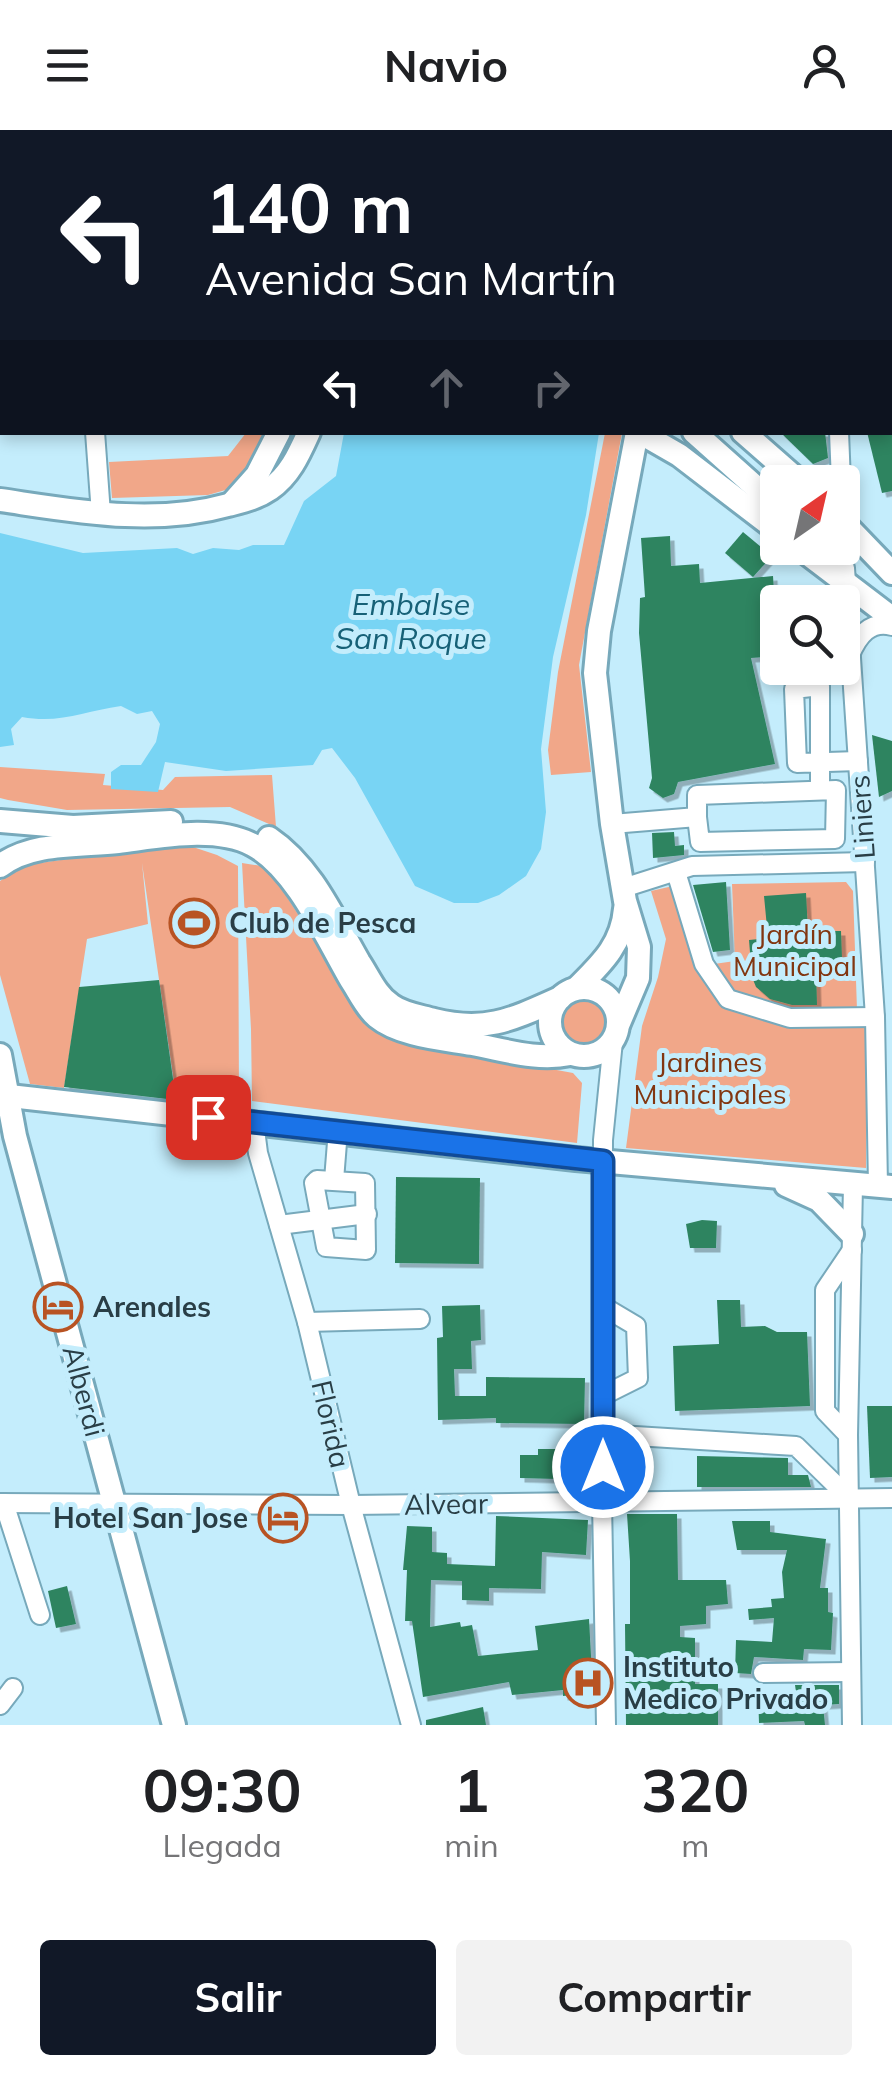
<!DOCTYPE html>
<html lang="es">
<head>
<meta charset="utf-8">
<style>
  :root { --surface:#fff; --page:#f2f2f2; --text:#202124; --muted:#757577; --accent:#111827 }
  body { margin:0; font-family:Mulish,sans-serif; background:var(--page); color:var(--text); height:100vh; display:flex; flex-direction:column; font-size:38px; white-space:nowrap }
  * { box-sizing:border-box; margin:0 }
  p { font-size:32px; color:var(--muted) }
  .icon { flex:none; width:55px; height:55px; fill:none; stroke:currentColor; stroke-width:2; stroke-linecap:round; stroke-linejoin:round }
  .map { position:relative; height:1595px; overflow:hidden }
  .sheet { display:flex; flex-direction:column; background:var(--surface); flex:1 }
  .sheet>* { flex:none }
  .top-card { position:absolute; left:0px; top:0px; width:892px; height:305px; box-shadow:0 5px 15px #0003; background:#111827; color:#fff; overflow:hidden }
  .needle { width:65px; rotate:34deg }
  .buttons { position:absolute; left:760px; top:335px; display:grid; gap:20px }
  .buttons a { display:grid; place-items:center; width:100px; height:100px; border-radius:10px; background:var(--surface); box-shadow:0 5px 15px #0003; font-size:50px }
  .pin { position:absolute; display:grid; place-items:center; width:85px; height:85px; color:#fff; margin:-42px; border-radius:20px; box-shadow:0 5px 15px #0006 }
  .me { position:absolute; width:110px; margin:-55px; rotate:0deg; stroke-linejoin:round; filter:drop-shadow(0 0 8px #0008) }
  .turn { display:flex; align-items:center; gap:35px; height:210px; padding:0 40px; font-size:45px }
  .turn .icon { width:130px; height:130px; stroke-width:2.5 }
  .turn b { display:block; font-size:70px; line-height:85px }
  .lanes { display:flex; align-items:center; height:95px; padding:0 40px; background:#0003; justify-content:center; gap:50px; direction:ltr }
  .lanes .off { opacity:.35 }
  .eta { display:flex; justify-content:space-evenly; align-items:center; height:170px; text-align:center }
  .eta b { font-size:60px; font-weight:700; line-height:70px }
  .primary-button { display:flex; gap:20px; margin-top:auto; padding:20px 40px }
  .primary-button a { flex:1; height:115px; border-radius:10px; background:var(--accent); color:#fff; font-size:40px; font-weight:700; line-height:115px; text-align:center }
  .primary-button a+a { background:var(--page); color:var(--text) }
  header { display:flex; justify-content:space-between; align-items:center; height:130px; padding:0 40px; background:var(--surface); font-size:45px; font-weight:700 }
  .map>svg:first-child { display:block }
  .green { fill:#f1a789 }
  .water { fill:#78d4f4 }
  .building { fill:#2e8461; filter:url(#shadow) }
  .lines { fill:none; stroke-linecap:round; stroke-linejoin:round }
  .minor-casing { stroke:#77a9bb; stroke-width:22 }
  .major-casing { stroke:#77a9bb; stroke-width:28 }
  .minor { stroke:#fff; stroke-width:18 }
  .major { stroke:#fff; stroke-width:22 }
  .route-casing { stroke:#114b97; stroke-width:25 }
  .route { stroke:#1a73e8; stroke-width:18 }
  .labels { text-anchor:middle; stroke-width:10; stroke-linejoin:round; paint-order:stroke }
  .street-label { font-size:28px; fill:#293e46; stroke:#c4edfc }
  .poi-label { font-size:28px; font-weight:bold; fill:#293e46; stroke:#c4edfc; text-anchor:start }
  .park-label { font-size:28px; fill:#823610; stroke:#c4edfc }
  .water-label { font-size:30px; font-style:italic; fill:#176177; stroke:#c4edfc }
</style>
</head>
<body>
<header><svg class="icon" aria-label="menu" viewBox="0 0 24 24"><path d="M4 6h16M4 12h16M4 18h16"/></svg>Navio<svg class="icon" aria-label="person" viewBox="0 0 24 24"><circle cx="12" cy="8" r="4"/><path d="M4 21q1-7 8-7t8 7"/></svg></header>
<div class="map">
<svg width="892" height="1595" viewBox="0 0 892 1595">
  <defs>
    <filter id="shadow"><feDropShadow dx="4.5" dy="4.5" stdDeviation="0" flood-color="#0004"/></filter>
  </defs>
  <rect width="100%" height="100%" fill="#c4edfc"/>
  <g class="green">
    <polygon points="246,303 264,303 267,308 236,357 208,365 112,368 109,332 228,326"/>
    <polygon points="605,303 622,303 579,535 591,642 551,645 548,620 558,542"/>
    <polygon points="0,637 105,644 103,655 163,660 175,647 272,645 276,697 230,677 67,680 8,670 0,668"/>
    <polygon points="193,717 217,725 238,736 239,971 175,959 142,733 148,794 87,809 64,958 30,954 0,845 0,751 19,738 32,734 139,719"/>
    <polygon points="242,733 268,737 357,877 502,930 573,943 582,953 577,1013 252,971 251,899"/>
    <polygon points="846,752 853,761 857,880 788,881 732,862 714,834 735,831 732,754"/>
    <polygon points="673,756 725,874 795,895 867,896 866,1038 626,1018 642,896 658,847 666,809 651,761"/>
    <circle cx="584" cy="892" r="25"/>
  </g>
  <path class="water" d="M 344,303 L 599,303 L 586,385 L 553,527 L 541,619 L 546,682 L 541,719 L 526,746 L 499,765 L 478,773 L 454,773 L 415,756 L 355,648 L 332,618 L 322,620 L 313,635 L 226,641 L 165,632 L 158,662 L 111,659 L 111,642 L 121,635 L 141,635 L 156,612 L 160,594 L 152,581 L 137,584 L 121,576 C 85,581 60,594 22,587 L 11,599 L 14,615 L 0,617 L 0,403 L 83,423 L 177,418 L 193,424 L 213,418 L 239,420 L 253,415 L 284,415 L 304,371 L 336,346 Z"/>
  <g class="building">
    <polygon points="780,302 825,302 828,328 813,334"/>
    <polygon points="867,302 892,302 892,361 882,363"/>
    <polygon points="743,402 772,426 753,447 725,423"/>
    <polygon points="670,406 671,436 699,434 700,453 773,446 778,526 751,528 775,634 678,652 674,664 663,668 649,658 652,648 639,503 640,468 645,467 641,408"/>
    <polygon points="872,605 892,611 892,661 879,667"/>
    <polygon points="674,702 675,716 684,715 684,725 653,728 652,703"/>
    <polygon points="726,752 730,820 713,822 693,755"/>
    <polygon points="806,763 808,801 841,801 842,828 839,835 816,838 817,875 792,875 770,869 756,857 752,847 749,810 768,808 764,766"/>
    <polygon points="159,850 176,970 64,957 79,857"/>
    <polygon points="396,1047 480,1048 479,1134 395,1133"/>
    <polygon points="702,1090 717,1091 716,1118 690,1118 686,1094"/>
    <polygon points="717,1170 740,1170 741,1197 765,1196 777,1202 807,1202 810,1276 675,1281 673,1216 719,1214"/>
    <polygon points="480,1175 481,1210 471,1211 472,1239 454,1239 455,1266 486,1266 486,1247 585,1248 584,1294 496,1293 496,1288 438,1290 437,1208 443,1207 442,1176"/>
    <polygon points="867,1276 892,1276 892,1347 870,1348"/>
    <polygon points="538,1319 566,1319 565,1344 557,1344 557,1349 520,1348 520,1325 538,1325"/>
    <polygon points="697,1326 788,1328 788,1345 808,1345 811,1357 697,1357"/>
    <polygon points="627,1384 677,1384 678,1450 726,1450 728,1474 706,1476 706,1494 680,1496 680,1507 695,1508 695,1554 718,1554 718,1595 626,1595 625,1494 630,1494 630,1431"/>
    <polygon points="496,1386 588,1390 586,1425 542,1422 541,1459 489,1458 489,1471 462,1470 462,1451 431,1450 430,1497 460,1492 461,1497 472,1495 478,1526 538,1520 535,1496 589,1489 593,1563 563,1566 563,1560 512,1565 509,1552 423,1567 412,1491 405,1491 407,1440 403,1440 407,1396 432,1397 432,1422 447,1423 447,1434 495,1436"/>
    <polygon points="732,1391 770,1391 770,1402 826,1409 820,1458 828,1458 828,1482 833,1483 831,1520 804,1519 803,1530 754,1527 751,1544 735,1543 736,1510 772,1512 774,1488 749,1490 748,1479 772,1477 771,1469 784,1468 782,1442 787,1420 737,1420"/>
    <polygon points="67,1456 76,1494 56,1498 48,1461"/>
    <polygon points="795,1555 839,1555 839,1574 823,1575 825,1595 805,1595 804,1591 759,1593 758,1563 796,1562"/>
    <polygon points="483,1577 486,1595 426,1595 426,1590"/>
  </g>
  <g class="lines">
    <g class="minor-casing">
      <g id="minor">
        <polyline points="77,0 77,2"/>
        <polyline points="0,76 2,78"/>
        <polyline points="890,215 892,214"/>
        <polyline points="95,302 101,384"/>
        <polyline points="839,302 841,352"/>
        <polyline points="845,438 875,887 878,1056"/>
        <path d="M 850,525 C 858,506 870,490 892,496"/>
        <polyline points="820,660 820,556 794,559 797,633 858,631"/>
        <polyline points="612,694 697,687 700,712 835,709 836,660 697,665 697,687"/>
        <polyline points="676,742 704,834 728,869 790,888 875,887"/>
        <polyline points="623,758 692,736 865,732"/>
        <polyline points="254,992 258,1023 307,1192 351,1375 411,1595"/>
        <polygon points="317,1050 365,1053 366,1120 326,1117 314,1053"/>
        <polyline points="334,1050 338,1000"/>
        <polyline points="279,1095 367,1084"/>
        <polyline points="307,1192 420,1189"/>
        <polyline points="602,1266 638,1248 636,1196 604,1177"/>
        <polyline points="603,1304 796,1316 849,1368"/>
        <polyline points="848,1305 825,1281 825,1160 852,1120"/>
        <polyline points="0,1373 351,1375 892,1368"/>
        <polyline points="4,1373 40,1485"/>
        <polyline points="763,1543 850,1542"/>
        <polyline points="0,1575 13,1558"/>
        <polyline points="606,1595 602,1371 603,1010 613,911"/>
        <polyline points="852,1595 848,1305 853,1055"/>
      </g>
    </g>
    <g class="major-casing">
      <g id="major">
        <polyline points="311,0 314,2"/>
        <polyline points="349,0 352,2"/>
        <polyline points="374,0 377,2"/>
        <polyline points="400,0 403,2"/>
        <polyline points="795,2 798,0"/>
        <polyline points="639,302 679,325 778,401"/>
        <polyline points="694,302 778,377"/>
        <polyline points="743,302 800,352"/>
        <path d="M 0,370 C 76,381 153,396 228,375 C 243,371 257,368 270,359 C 290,345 299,324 309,302"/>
        <polyline points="233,372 257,345 279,302"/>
        <polyline points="842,391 892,443"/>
        <polyline points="800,418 892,488"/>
        <polyline points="0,691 73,697 171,692"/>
        <path d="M 269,708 C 312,737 334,789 359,832 C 369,847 376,865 391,875 C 403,884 420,886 434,890 C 486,903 513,889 560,868"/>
        <path d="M 0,736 C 31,712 79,716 118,712 C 159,707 215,695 253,715 C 296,738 327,809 351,850 C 359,862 366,878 377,887 C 400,906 444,909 472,914 C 505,920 537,931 570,924"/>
        <circle cx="584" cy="892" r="34"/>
        <path d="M 577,858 C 601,834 622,815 625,779"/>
        <polyline points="619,893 638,848 639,817 625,771 612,694 595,543 599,501 637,302"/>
        <polyline points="0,925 15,1006 174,1595"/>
        <polyline points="0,965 576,1029 892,1057"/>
        <polyline points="786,1055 819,1070 852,1104"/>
      </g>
    </g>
    <use href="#minor" class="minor"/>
    <use href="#major" class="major"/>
  </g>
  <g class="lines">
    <g class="route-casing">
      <polyline id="route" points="208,987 603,1031 603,1337"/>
    </g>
    <use href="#route" class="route"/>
  </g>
  <defs>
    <g id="stadium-ring" transform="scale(2.5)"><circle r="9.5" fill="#c4edfc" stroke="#b85323" stroke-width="1.5"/><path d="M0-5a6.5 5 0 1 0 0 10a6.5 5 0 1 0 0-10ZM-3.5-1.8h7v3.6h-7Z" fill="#b85323"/></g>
    <g id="hotel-ring" transform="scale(2.5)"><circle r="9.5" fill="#c4edfc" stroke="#b85323" stroke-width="1.5"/><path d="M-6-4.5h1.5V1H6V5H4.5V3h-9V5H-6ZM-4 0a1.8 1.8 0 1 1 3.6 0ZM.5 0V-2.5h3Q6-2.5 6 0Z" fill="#b85323"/></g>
    <g id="hospital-ring" transform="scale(2.5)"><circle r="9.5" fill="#c4edfc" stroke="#b85323" stroke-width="1.5"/><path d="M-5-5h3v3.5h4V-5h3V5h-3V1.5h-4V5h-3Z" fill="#b85323"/></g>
  </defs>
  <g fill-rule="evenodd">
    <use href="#stadium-ring" x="194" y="793"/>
    <use href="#hotel-ring" x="58" y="1177"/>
    <use href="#hotel-ring" x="283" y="1388"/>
    <use href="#hospital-ring" x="588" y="1553"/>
  </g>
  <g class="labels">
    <g class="street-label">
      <text transform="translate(862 687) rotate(-94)" y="10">Liniers</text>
      <text transform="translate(84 1261) rotate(75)" y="10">Alberdi</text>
      <text transform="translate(331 1294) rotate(77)" y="10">Florida</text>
      <text transform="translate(446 1374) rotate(-1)" y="10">Alvear</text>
    </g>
    <g class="poi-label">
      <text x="229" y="803">Club de Pesca</text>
      <text x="93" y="1187">Arenales</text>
      <text x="248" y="1398" text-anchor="end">Hotel San Jose</text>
      <text x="623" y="1547">Instituto<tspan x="623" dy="32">Medico Privado</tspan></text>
    </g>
    <g class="park-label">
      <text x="795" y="814">Jardín<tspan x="795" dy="32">Municipal</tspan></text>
      <text x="710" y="942">Jardines<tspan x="710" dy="32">Municipales</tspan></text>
    </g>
    <g class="water-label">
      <text x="411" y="485">Embalse<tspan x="411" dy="34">San Roque</tspan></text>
    </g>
  </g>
</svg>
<div class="buttons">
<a><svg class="needle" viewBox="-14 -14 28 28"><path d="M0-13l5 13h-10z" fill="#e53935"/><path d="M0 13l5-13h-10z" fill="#757577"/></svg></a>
<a><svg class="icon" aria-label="search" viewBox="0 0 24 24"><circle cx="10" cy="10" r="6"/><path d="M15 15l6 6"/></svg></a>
</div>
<div class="pin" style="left:208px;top:987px;background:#d93025"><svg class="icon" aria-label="arrive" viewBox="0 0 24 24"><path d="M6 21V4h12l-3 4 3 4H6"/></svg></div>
<svg class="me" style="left:603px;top:1337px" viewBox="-20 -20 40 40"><circle r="17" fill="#1a73e8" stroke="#fff" stroke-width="3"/><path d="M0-11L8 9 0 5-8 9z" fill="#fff"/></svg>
<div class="top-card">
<div class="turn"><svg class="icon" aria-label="left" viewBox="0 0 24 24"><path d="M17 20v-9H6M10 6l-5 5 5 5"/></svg><div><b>140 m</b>Avenida San Martín</div></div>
<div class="lanes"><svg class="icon" aria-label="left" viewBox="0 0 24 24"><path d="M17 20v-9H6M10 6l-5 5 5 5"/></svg><svg class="icon off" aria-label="ahead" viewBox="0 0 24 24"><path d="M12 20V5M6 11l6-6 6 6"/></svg><svg class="icon off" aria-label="right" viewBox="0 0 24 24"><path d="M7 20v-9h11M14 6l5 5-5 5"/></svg></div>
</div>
</div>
<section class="sheet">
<div class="eta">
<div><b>09:30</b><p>Llegada</p></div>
<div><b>1</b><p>min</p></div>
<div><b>320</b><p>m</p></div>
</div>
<div class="primary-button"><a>Salir</a><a>Compartir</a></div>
</section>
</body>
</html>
